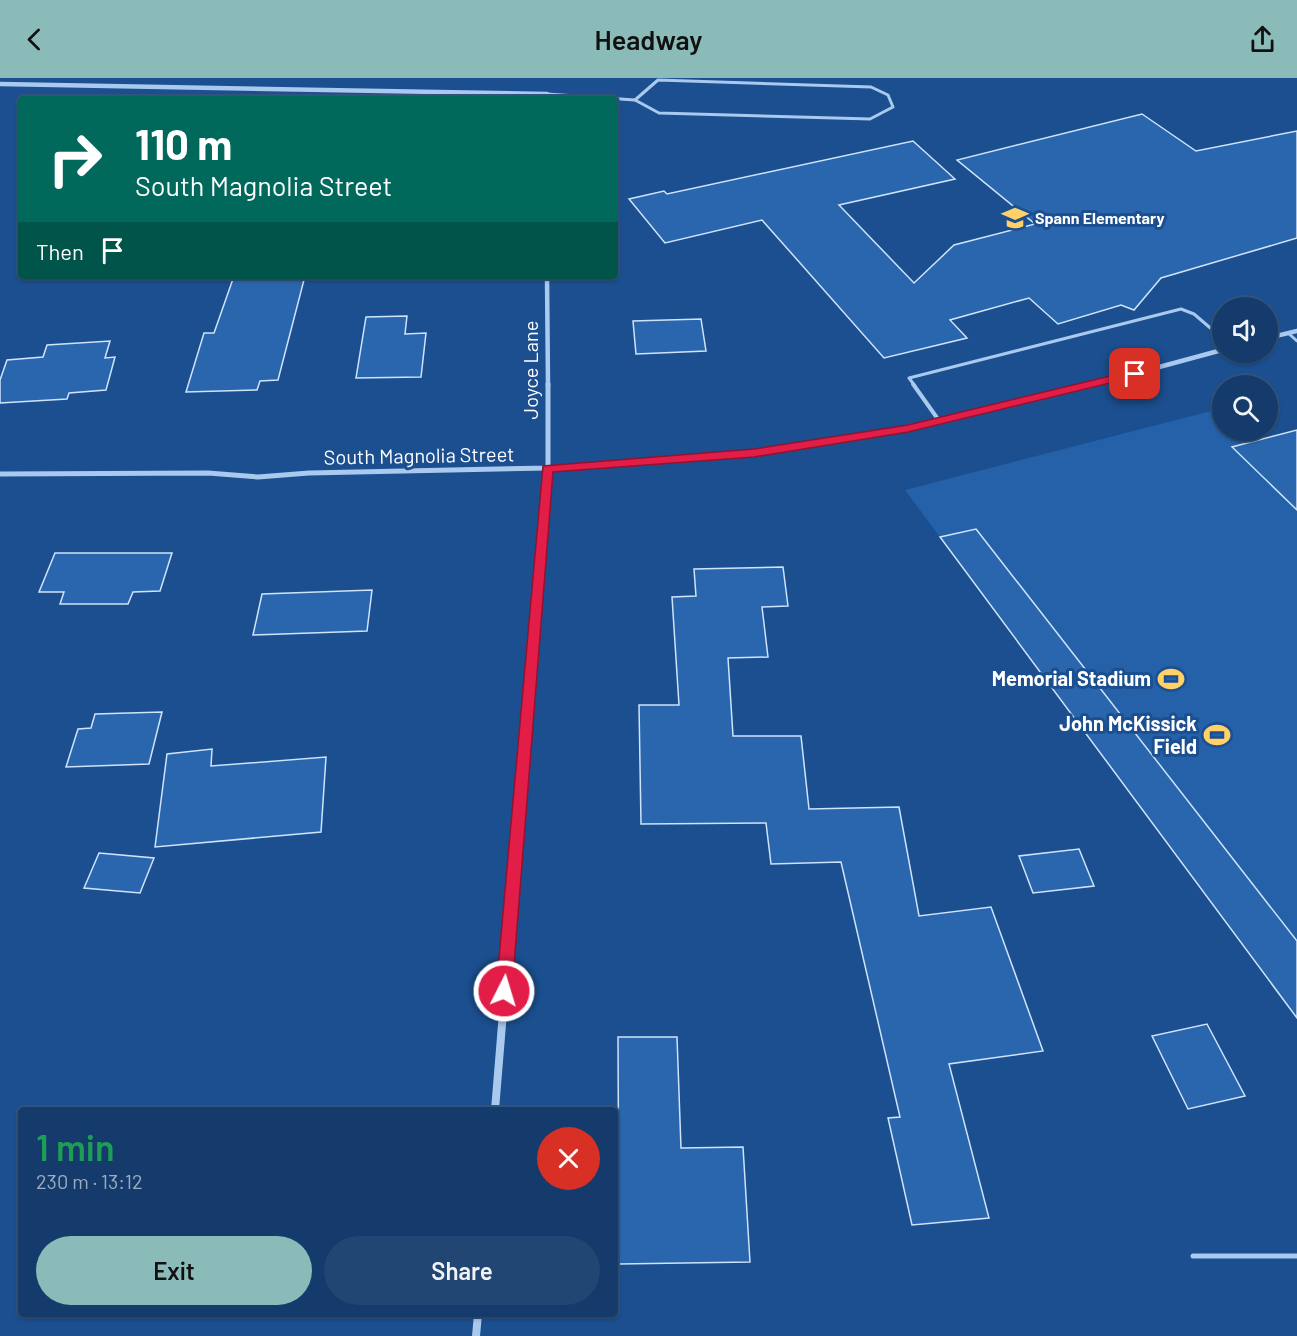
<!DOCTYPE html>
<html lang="en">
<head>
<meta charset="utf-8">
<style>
  :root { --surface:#143b6b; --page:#214673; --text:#f1f3f6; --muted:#9dadc1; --line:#33557e; --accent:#8bbbb9 }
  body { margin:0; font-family:Barlow,sans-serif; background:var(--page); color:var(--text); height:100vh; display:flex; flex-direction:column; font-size:22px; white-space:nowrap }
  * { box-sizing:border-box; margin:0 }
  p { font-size:20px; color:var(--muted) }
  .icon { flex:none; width:33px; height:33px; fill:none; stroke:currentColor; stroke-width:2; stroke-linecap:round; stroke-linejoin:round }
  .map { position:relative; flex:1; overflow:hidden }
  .drawer { position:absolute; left:18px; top:1029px; width:600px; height:210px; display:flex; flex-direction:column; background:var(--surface); border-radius:6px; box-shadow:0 2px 4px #0004,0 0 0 2px var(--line) }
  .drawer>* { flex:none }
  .hud { position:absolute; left:18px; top:18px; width:600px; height:183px; border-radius:6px; box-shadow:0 2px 4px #0004,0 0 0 2px var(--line); background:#00695c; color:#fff; overflow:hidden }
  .controls { position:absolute; left:1212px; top:219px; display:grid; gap:12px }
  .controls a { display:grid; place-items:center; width:66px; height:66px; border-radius:50%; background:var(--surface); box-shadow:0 2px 4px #0004,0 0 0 2px var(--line); font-size:30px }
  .pin { position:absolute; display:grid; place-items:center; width:51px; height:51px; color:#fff; margin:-26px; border-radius:12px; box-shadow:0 3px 9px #0006 }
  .me { position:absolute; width:66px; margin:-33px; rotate:5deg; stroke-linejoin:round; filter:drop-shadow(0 0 4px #0008) }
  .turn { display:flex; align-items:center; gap:21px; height:126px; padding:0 18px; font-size:27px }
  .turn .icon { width:78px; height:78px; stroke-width:2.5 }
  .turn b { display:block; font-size:42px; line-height:51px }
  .then { display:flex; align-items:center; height:57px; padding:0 18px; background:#0003; gap:12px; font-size:22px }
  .round { display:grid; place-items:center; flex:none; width:63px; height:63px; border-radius:32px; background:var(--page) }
  .overview { display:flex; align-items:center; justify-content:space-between; height:102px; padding:0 18px }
  h1 { font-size:36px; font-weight:600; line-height:45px; color:#1e9e55 }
  .primary-button { display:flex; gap:12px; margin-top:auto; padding:12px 18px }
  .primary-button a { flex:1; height:69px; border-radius:36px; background:var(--accent); color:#111; font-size:24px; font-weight:600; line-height:69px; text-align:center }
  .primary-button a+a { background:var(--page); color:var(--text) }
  header { display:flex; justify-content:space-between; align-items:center; height:78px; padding:0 18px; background:var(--accent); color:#111; font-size:27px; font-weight:600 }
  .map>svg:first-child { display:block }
  .green { fill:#2461a8 }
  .building { fill:#2a66ad; stroke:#cfe3fa; stroke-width:1.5 }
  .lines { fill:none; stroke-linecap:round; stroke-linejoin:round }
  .lane-far2 { stroke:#a9c9ee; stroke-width:3 }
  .lane-far1 { stroke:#a9c9ee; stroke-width:4 }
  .lane { stroke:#a9c9ee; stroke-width:5 }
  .street-far2 { stroke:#a9c9ee; stroke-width:4.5 }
  .street-far1 { stroke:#a9c9ee; stroke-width:5 }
  .street { stroke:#a9c9ee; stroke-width:8 }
  .route { fill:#e11d48; stroke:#92132f; stroke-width:1.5 }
  .labels { text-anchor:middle; stroke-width:6; stroke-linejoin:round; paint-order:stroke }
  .far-poi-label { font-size:16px; font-weight:bold; fill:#fff; stroke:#1b4f8f; text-anchor:start }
  .street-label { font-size:20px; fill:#fff; stroke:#1b4f8f }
  .poi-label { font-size:20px; font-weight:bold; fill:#fff; stroke:#1b4f8f; text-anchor:end }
</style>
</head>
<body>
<header><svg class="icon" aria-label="back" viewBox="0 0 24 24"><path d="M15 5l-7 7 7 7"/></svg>Headway<svg class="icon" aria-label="share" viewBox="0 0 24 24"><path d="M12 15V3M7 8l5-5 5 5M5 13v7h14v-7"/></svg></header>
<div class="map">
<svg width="1297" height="1258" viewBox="0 0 1297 1258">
  <rect width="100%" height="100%" fill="#1b4f8f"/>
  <polygon class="green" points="1211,333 1222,344 1222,352 1231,353 1245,366 1297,352 1297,940 905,412"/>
  <g class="building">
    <polygon points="1142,36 1196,73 1297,53 1297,160 1161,200 1134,232 1121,227 1058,246 1029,220 950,242 967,260 884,280 762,142 665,165 629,121 664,113 667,116 913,63 955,101 839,127 914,205 954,167 1035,146 957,82"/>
    <polygon points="234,198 305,198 278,302 260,303 257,312 186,314 204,255 214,255"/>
    <polygon points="407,238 405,256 426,255 421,299 356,300 366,239"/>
    <polygon points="701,241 706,273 636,276 633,243"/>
    <polygon points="110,263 105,280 115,279 106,312 69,315 67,321 0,325 0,302 7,282 43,279 47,267"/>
    <polygon points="1297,352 1297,432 1232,369"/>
    <polygon points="976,451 1297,863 1297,940 940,459"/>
    <polygon points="55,475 172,475 160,513 133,514 128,526 60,526 64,514 39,514"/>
    <polygon points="783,489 788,528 762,529 768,579 728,580 733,658 801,658 809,731 899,729 919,838 991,829 1043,973 949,986 989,1140 912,1147 888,1040 900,1039 841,784 771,786 766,745 641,746 639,627 679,627 672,519 696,518 694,491"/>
    <polygon points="372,512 367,553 253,557 262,516"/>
    <polygon points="162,634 149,686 66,689 78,651 91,650 95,636"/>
    <polygon points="212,671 211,688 326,679 321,754 155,769 167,676"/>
    <polygon points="1079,771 1094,808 1033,815 1019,778"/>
    <polygon points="99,775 154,780 140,815 84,810"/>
    <polygon points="1207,946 1245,1018 1188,1031 1152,958"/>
    <polygon points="618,959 677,959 681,1070 743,1069 750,1184 619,1186"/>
  </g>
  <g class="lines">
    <g class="lane-far2">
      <polygon points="658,2 871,9 888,17 893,29 870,41 659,35 635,22"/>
      <polyline points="547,16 635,22"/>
      <polyline points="1288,255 1297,263"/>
      <polyline points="915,308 909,300 1181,231 1194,236 1222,260"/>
    </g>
    <polyline class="lane-far1" points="913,306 940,344"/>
    <polyline class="lane" points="1193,1178 1297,1178"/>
    <g class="street-far2">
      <polyline points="0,6 547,16 547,21"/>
      <polyline points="547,198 548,308"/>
      <polyline points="1268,260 1297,253"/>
      <polyline points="1089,308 1222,272"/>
    </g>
    <g class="street-far1">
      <polyline points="0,396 208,395 258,399 309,395 548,390 754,375 908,351 1095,306"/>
      <polyline points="521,716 548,390 548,306"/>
    </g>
    <g class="street">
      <polyline points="495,1032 521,715"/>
      <polyline points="476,1258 478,1236"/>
    </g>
  </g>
  <polygon class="route" points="1135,292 1139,293 1139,298 908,354 754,379 553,394 512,913 510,918 504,921 499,918 496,913 543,388 754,371 908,347"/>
  <defs>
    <g id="school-bare" transform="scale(2.07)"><path d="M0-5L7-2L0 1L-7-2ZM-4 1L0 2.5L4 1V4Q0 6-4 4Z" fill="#ffd166" stroke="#1b4f8f" stroke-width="2.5" paint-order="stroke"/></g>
    <g id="stadium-bare" transform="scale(2.07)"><path d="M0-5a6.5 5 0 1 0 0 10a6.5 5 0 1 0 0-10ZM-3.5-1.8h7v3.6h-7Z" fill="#ffd166" stroke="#1b4f8f" stroke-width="2.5" paint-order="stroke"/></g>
  </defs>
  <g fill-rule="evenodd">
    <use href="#school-bare" x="1015" y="140"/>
    <use href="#stadium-bare" x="1171" y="601"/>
    <use href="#stadium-bare" x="1217" y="657"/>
  </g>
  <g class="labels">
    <g class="far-poi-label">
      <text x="1035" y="146">Spann Elementary</text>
    </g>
    <g class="street-label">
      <text transform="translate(531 292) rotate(-90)" y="7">Joyce Lane</text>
      <text transform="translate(419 378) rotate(-1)" y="7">South Magnolia Street</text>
    </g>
    <g class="poi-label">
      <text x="1151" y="608">Memorial Stadium</text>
      <text x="1197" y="653">John McKissick<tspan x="1197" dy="23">Field</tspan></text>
    </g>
  </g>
</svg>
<div class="controls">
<a><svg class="icon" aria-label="sound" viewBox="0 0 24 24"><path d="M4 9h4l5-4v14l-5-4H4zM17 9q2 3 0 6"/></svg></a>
<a><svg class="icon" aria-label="search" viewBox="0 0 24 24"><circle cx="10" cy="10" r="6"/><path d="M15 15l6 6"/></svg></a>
</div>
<div class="pin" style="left:1135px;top:296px;background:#d93025"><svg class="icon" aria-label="arrive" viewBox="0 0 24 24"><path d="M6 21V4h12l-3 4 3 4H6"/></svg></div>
<svg class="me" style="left:504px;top:913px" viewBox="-20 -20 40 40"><circle r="17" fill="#e11d48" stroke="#fff" stroke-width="3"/><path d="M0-11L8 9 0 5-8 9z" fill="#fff"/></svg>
<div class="hud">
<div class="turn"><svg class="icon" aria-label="right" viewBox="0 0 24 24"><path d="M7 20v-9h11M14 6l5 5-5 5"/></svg><div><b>110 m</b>South Magnolia Street</div></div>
<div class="then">Then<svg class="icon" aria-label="arrive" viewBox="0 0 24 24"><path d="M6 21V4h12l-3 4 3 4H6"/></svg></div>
</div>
<section class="drawer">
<div class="overview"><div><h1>1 min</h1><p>230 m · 13:12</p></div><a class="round" style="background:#d93025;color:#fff"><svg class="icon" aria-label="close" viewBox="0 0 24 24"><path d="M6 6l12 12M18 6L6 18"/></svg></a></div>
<div class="primary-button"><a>Exit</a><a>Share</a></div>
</section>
</div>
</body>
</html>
